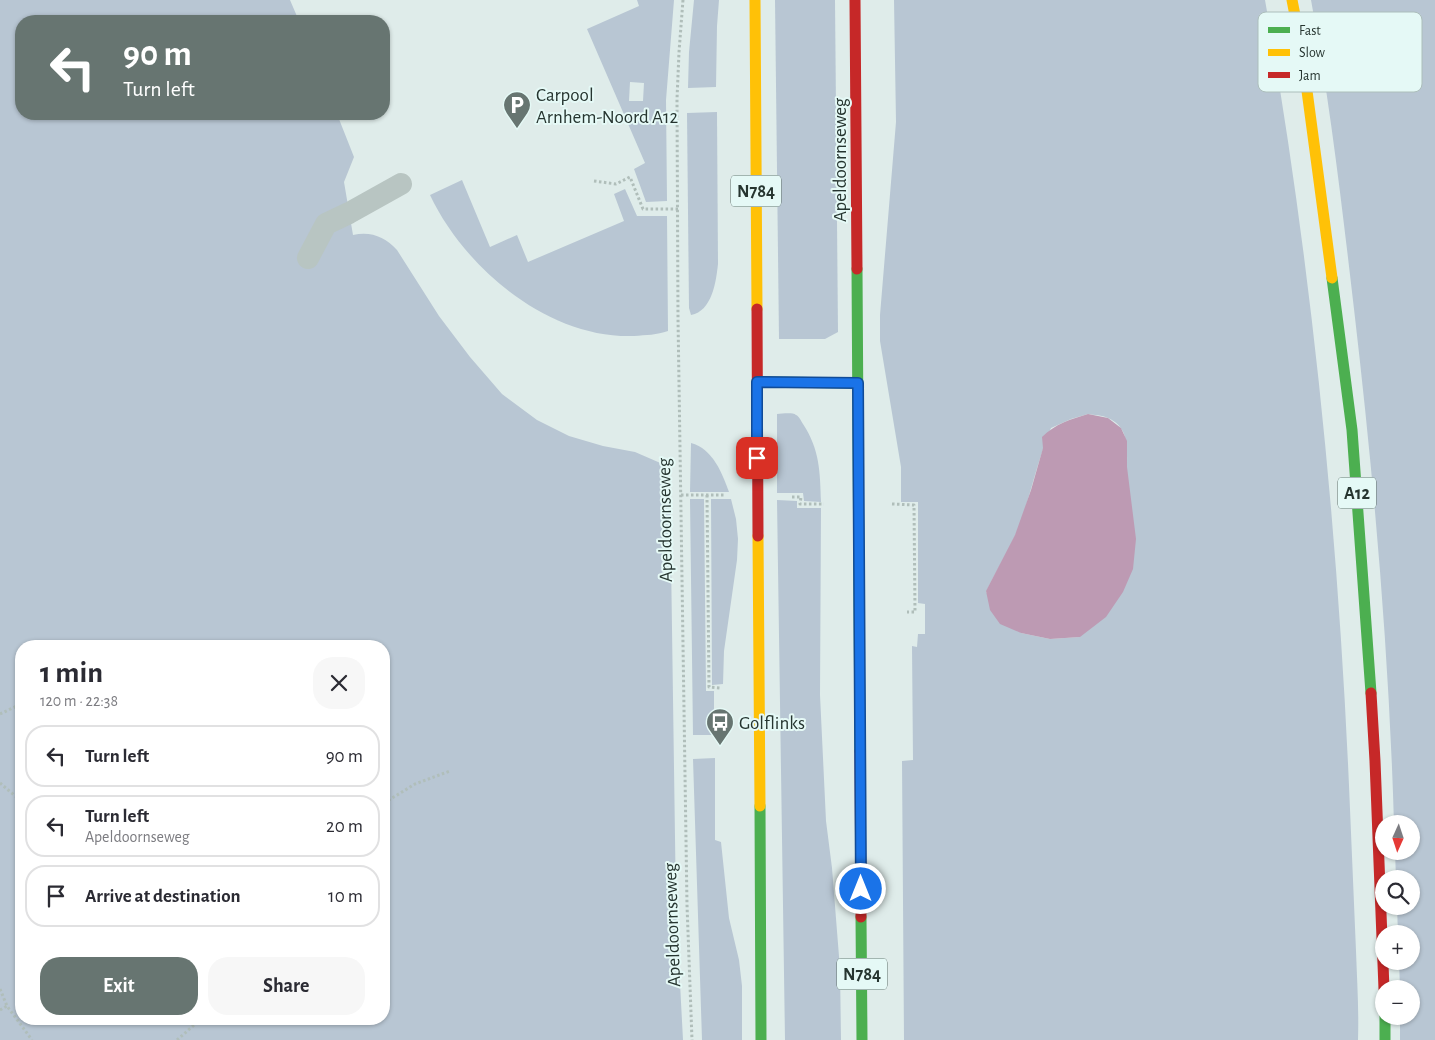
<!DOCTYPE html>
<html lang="en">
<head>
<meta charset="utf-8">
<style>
  :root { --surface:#fff; --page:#f7f7f7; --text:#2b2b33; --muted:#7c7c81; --line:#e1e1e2; --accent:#677571 }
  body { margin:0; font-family:"Alegreya Sans",sans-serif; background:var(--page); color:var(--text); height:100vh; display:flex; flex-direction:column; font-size:19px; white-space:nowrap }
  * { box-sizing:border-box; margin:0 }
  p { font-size:16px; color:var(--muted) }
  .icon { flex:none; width:28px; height:28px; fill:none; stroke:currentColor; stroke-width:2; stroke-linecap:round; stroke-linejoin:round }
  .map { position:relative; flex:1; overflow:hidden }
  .panel { position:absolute; left:15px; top:640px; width:375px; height:385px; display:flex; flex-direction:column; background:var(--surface); border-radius:20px; box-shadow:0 1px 4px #0004 }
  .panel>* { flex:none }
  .hud { position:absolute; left:15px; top:15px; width:375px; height:105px; border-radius:20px; box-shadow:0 1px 4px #0004; background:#677571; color:#fff; overflow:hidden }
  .needle { width:32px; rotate:183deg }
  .fabs { position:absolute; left:1375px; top:815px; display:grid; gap:10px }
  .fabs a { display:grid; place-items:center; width:45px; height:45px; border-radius:50%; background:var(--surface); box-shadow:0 1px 4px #0004; font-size:25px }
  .pin { position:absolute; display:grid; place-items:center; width:42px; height:42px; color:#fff; margin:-21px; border-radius:10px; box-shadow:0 2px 8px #0006 }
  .me { position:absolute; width:55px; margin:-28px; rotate:0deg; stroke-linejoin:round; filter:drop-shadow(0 0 4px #0008) }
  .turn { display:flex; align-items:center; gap:18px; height:105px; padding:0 25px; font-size:22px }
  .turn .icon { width:65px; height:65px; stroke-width:2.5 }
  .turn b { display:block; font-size:35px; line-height:42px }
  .round { display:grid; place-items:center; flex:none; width:52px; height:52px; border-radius:20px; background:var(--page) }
  .headline { display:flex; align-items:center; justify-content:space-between; height:85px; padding:0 25px }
  h1 { font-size:30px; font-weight:700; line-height:38px }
  .button { display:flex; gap:10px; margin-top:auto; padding:10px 25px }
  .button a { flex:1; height:58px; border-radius:20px; background:var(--accent); color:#fff; font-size:20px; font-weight:700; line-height:58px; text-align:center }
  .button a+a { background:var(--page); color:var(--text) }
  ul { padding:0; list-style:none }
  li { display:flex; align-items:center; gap:15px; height:62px; margin:0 10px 8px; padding:0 15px; border:2px solid var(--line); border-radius:20px }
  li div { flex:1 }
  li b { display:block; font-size:19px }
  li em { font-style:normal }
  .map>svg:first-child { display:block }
  .green { fill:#b8c6d3; fill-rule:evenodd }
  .water { fill:#bd9ab3 }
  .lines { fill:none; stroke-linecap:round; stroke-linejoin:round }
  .path { stroke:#b0beba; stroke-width:3; stroke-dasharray:2.5 2.5; stroke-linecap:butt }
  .lane { stroke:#b8c5c2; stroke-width:22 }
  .fast { stroke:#4caf50; stroke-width:11 }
  .slow { stroke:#ffc107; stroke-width:11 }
  .jam { stroke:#c62828; stroke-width:11 }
  .route-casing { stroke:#114b97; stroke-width:12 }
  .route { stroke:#1a73e8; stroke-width:9 }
  .labels { text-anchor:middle; stroke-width:4; stroke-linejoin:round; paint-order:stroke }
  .shield { fill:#e5f9f6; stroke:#5f706b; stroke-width:1 }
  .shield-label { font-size:18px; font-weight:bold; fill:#263530 }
  .poi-label { font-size:19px; fill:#263530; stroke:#e5f9f6; text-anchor:start }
  .street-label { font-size:19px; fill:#263530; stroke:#e5f9f6 }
  .key { fill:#e5f9f6; stroke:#acbebb; stroke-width:1 }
  .key-label { font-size:14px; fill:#263530 }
</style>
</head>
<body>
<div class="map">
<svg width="1435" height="1040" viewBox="0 0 1435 1040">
  <rect width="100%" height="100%" fill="#dfecea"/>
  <g class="green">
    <path d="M 0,0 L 290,0 L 299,21 L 21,21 L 21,114 L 337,114 L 354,157 L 344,182 L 353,235 C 371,231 385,237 397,250 L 439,316 L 470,357 L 502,394 L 537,420 L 569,436 L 603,446 L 635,452 L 665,465 L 669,476 L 670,489 L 676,907 L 683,1040 L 0,1040 ZM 21,646 L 384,646 L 384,1019 L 21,1019 Z"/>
    <path d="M 637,0 L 674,0 L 666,100 L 667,201 L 646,202 L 634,169 L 645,163 L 587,29 L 639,6 ZM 630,82 L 644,83 L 643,101 L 629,101 Z"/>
    <polygon points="694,0 719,0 717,26 716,87 688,88 689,52"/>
    <polygon points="775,0 835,0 838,332 825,339 779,339"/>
    <path d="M 894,0 L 1265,0 C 1312,267 1339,538 1350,809 C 1352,856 1354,904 1356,951 C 1357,980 1359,1010 1358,1040 L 904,1040 L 902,761 L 913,760 L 912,646 L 917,647 L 918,634 L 925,634 L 925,604 L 918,603 L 918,502 L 901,502 L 901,467 L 880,341 L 880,315 L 896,122 ZM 1088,414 C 1094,415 1102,415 1108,418 C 1129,427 1127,447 1127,467 L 1080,637 L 1050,639 L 1021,633 L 986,592 C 995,573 1006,555 1015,536 C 1030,501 1036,463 1051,428 L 1071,419 Z"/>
    <path d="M 1311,0 L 1435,0 L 1435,1040 L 1400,1040 L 1400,1016 L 1411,1016 L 1411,989 L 1400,989 L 1399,961 L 1411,961 L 1411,934 L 1398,934 L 1397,906 L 1411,906 L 1411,879 L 1396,879 L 1395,851 L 1411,851 L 1411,824 L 1394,824 C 1389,652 1374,480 1354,309 C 1342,206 1330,102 1311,0 Z"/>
    <path d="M 717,112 L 718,264 C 716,282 712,311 691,315 L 689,308 L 687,113 Z"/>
    <path d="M 462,180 L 490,247 L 517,235 L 528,262 L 624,221 L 614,194 L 625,189 L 637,216 L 667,216 L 668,331 C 657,335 646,335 634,336 C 549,339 465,269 430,195 Z"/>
    <path d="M 777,414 C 782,414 792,412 796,415 C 799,416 801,421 803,424 C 820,450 820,472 821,502 L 804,501 L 803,493 L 777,493 Z"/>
    <path d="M 691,443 C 713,449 722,473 729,492 L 690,492 Z"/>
    <polygon points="690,499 704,499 706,691 714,691 714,735 693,735"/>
    <polygon points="711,499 731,499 736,519 738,539 737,560 724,651 723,684 712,685"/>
    <polygon points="777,500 797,501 797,508 821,508 820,695 826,821 832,868 840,969 841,1040 785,1040"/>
    <polygon points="715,758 715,840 721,842 729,918 739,960 742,986 742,1040 702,1040 693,759"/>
  </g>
  <path class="water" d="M 1088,414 L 1108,418 L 1121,428 L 1127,441 L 1127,467 L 1136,539 L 1133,569 L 1123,592 L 1106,617 L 1080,637 L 1050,639 L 1021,633 L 1000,624 L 990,610 L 986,591 L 1015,535 L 1031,490 L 1043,448 L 1042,437 C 1055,424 1071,419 1088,414 Z"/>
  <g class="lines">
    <g class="path">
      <polyline points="683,0 679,52 677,99 678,318 687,905 692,1040"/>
      <polyline points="594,181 616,184 630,177 643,209 678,209"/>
      <polyline points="681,495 724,495"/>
      <polyline points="707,495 709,687 720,688"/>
      <polyline points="792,497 801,497 800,504 824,504"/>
      <polyline points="892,504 914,505 915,612 907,612"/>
      <polyline points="0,714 21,704"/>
      <polyline points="0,783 21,801"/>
      <polyline points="384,803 415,784 450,771"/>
      <polyline points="0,989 7,1006 32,1040"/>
      <polyline points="0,1010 7,1006"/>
      <polyline points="177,1040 201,1019"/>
    </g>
    <polyline class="lane" points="308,258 326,224 349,213 401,184"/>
    <g class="fast">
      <polyline points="857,269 860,751"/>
      <polyline points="1332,278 1352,430 1371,693"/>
      <polyline points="757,382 858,383"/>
      <polyline points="760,806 761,1040"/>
      <polyline points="861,917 862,1040"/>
      <polyline points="1385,1016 1385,1040"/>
    </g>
    <g class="slow">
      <polyline points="755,0 757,309"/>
      <polyline points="1292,0 1301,46 1332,278"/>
      <polyline points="758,536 760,806"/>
    </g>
    <g class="jam">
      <polyline points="855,0 857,269"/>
      <polyline points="757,309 758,536"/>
      <polyline points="1371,693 1375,761 1384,989"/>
      <polyline points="860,751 861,917"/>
    </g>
  </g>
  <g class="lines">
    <g class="route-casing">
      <polyline id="route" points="757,458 757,382 858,383 861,889"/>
    </g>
    <use href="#route" class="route"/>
  </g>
  <defs>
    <g id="parking-pin" transform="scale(1.4375)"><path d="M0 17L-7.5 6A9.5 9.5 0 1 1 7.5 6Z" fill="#677571" stroke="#e5f9f6"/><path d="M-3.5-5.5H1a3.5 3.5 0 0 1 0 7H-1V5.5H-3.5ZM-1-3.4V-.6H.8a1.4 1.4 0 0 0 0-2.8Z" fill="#fff"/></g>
    <g id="bus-pin" transform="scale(1.4375)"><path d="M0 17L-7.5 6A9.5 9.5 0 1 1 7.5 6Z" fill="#677571" stroke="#e5f9f6"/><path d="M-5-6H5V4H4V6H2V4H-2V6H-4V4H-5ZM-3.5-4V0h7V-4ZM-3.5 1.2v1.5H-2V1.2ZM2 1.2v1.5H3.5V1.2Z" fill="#fff"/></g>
  </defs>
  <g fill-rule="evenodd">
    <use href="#parking-pin" x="517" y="105"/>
    <use href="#bus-pin" x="720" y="722"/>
  </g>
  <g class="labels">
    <g class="shield">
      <rect x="731" y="175.5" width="50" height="31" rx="4"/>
      <rect x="1338" y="477.5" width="38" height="31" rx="4"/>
      <rect x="837" y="958.5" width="50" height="31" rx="4"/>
    </g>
    <g class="shield-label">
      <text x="756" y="197">N784</text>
      <text x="1357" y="499">A12</text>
      <text x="862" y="980">N784</text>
    </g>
    <g class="poi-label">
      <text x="536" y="101">Carpool<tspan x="536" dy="22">Arnhem-Noord A12</tspan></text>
      <text x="739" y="729">Golflinks</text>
    </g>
    <g class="street-label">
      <text transform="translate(839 160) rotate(-90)" y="7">Apeldoornseweg</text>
      <text transform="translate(664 520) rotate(-91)" y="7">Apeldoornseweg</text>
      <text transform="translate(671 925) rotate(-92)" y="7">Apeldoornseweg</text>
    </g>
  </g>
  <rect x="1258" y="12" width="164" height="80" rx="8" class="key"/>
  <rect x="1268" y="27" width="22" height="6" fill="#4caf50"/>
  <rect x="1268" y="49" width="22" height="7" fill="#ffc107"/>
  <rect x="1268" y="72" width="22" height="6" fill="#c62828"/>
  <g class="key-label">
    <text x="1299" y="35">Fast</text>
    <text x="1299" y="57">Slow</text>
    <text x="1299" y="80">Jam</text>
  </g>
</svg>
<div class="fabs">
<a><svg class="needle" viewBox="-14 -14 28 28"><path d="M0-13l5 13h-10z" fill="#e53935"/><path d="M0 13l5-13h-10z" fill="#7c7c81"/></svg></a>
<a><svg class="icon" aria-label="search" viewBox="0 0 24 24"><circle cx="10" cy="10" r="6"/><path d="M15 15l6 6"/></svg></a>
<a>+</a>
<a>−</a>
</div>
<div class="pin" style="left:757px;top:458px;background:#d93025"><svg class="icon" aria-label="arrive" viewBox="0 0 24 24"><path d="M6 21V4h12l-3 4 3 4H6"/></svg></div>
<svg class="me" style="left:861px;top:889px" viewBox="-20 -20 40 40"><circle r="17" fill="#1a73e8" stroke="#fff" stroke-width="3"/><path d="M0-11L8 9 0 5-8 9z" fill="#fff"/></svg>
<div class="hud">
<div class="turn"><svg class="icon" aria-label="left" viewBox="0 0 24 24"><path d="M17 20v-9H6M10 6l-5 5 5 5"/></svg><div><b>90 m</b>Turn left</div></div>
</div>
<section class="panel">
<div class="headline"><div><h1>1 min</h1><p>120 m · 22:38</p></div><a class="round"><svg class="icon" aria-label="close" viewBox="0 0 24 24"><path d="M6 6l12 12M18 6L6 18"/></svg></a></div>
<ul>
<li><svg class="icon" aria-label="left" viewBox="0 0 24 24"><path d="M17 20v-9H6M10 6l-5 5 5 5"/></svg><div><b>Turn left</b></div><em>90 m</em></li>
<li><svg class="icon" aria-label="left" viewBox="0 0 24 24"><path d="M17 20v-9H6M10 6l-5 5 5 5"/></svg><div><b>Turn left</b><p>Apeldoornseweg</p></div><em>20 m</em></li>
<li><svg class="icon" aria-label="arrive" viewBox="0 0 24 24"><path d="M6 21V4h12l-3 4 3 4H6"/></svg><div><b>Arrive at destination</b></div><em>10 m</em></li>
</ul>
<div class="button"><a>Exit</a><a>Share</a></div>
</section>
</div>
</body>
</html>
